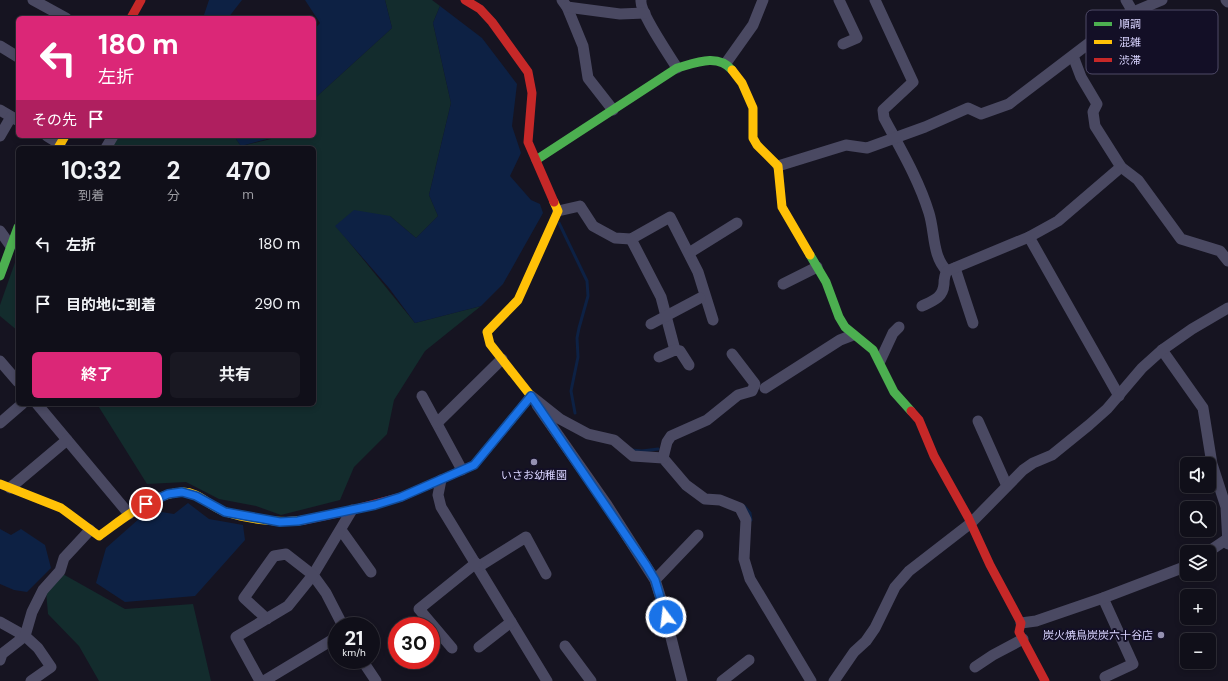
<!DOCTYPE html>
<html lang="ja">
<head>
<meta charset="utf-8">
<style>
  :root { --surface:#100f19; --page:#191822; --text:#f1f3f6; --muted:#9c9ca2; --line:#302f38; --accent:#db2777 }
  body { margin:0; font-family:"DM Sans","Noto Sans JP",sans-serif; background:var(--page); color:var(--text); height:100vh; display:flex; flex-direction:column; font-size:15px; white-space:nowrap }
  * { box-sizing:border-box; margin:0 }
  p { font-size:13px; color:var(--muted) }
  .icon { flex:none; width:22px; height:22px; fill:none; stroke:currentColor; stroke-width:2; stroke-linecap:round; stroke-linejoin:round }
  .map { position:relative; flex:1; overflow:hidden }
  .sheet { position:absolute; left:16px; top:146px; width:300px; height:260px; display:flex; flex-direction:column; background:var(--surface); border-radius:6px; box-shadow:0 2px 6px #0003,0 0 0 1px var(--line) }
  .sheet>* { flex:none }
  .banner { position:absolute; left:16px; top:16px; width:300px; height:122px; border-radius:6px; box-shadow:0 2px 6px #0003,0 0 0 1px var(--line); background:#db2777; color:#fff; overflow:hidden }
  .controls { position:absolute; left:1180px; top:457px; display:grid; gap:8px }
  .controls a { display:grid; place-items:center; width:36px; height:36px; border-radius:6px; background:var(--surface); box-shadow:0 2px 6px #0003,0 0 0 1px var(--line); font-size:20px }
  .speed { position:absolute; left:328px; top:617px; display:flex; gap:8px; font-size:20px; font-weight:700; text-align:center }
  .speed>* { display:grid; place-content:center; width:52px; height:52px; border-radius:50%; background:var(--surface); box-shadow:0 2px 6px #0003,0 0 0 1px var(--line); line-height:1 }
  .speed small { font-size:10px; font-weight:400 }
  .speed .limit { border:6px solid #d22; background:#fff; color:#111 }
  .pin { position:absolute; display:grid; place-items:center; width:34px; height:34px; color:#fff; margin:-17px; border:2px solid #fff; border-radius:50%; box-shadow:0 1px 4px #0007 }
  .me { position:absolute; width:44px; margin:-22px; rotate:345deg; stroke-linejoin:round; filter:drop-shadow(0 0 3px #0008) }
  .turn { display:flex; align-items:center; gap:14px; height:84px; padding:0 16px; font-size:18px }
  .turn .icon { width:52px; height:52px; stroke-width:2.5 }
  .turn b { display:block; font-size:28px; line-height:34px }
  .then { display:flex; align-items:center; height:38px; padding:0 16px; background:#0003; gap:8px; font-size:15px }
  .eta { display:flex; justify-content:space-evenly; align-items:center; height:68px; text-align:center }
  .eta b { font-size:24px; font-weight:700; line-height:28px }
  .cta { display:flex; gap:8px; margin-top:auto; padding:8px 16px }
  .cta a { flex:1; height:46px; border-radius:6px; background:var(--accent); color:#fff; font-size:16px; font-weight:700; line-height:46px; text-align:center }
  .cta a+a { background:var(--page); color:var(--text) }
  ul { padding:0; list-style:none }
  li { display:flex; align-items:center; gap:12px; height:60px; padding:0 16px }
  li div { flex:1 }
  li b { display:block; font-size:15px }
  li em { font-style:normal }
  .map>svg:first-child { display:block }
  .green { fill:#132c2d }
  .water { fill:#0d2144 }
  .lines { fill:none; stroke-linecap:round; stroke-linejoin:round }
  .stream { stroke:#0d2144; stroke-width:3 }
  .street { stroke:#4a4962; stroke-width:11 }
  .fast { stroke:#4caf50; stroke-width:9 }
  .slow { stroke:#ffc107; stroke-width:9 }
  .jam { stroke:#c62828; stroke-width:9 }
  .route-casing { stroke:#114b97; stroke-width:10 }
  .route { stroke:#1a73e8; stroke-width:7 }
  .poi-dot { fill:#9591b1; stroke:#130f26; stroke-width:1.5 }
  .labels { text-anchor:middle; stroke-width:4; stroke-linejoin:round; paint-order:stroke }
  .poi-label { font-size:11px; fill:#d9d4ff; stroke:#130f26 }
  .key { fill:#130f26; stroke:#4e4a67; stroke-width:1 }
  .key-label { font-size:11px; fill:#d9d4ff }
</style>
</head>
<body>
<div class="map">
<svg width="1228" height="681" viewBox="0 0 1228 681">
  <rect width="100%" height="100%" fill="#161421"/>
  <g class="green">
    <polygon points="385,0 432,0 440,6 433,23 451,103 429,195 438,216 416,238 390,216 336,226 415,323 481,306 425,351 394,400 387,434 354,467 340,500 281,515 256,506 219,499 186,482 147,484 97,404 314,404 314,148 113,148 111,146 118,136 234,136 241,146 271,139 273,136 314,136 314,99 392,28"/>
    <polygon points="18,254 18,331 0,316 0,305"/>
    <polygon points="61,573 125,609 193,604 211,681 99,681 79,646 48,614 46,591"/>
  </g>
  <g class="water">
    <polygon points="209,0 242,0 228,18 203,18"/>
    <polygon points="305,0 385,0 392,28 314,99 314,30 320,23"/>
    <polygon points="440,6 482,38 517,84 512,126 521,153 510,176 531,200 540,204 543,213 503,284 481,306 415,323 389,288 335,226 354,210 390,216 416,238 438,216 429,195 451,103 433,23"/>
    <polygon points="234,136 273,136 271,138 241,146"/>
    <polygon points="188,503 209,519 243,525 245,540 195,596 125,602 96,583 106,548 149,510 174,514"/>
    <polygon points="0,529 11,535 21,529 45,545 51,568 27,592 14,590 0,584"/>
  </g>
  <g class="lines">
    <g class="stream">
      <polyline points="559,223 587,281 588,296 579,328 577,338 578,357 571,391 575,413"/>
      <polyline points="632,450 642,451 658,449"/>
      <polyline points="744,506 750,513 751,520"/>
    </g>
    <g class="street">
      <polyline points="33,0 66,18"/>
      <polyline points="562,0 567,7 583,46 588,78 613,110"/>
      <path d="M 641,0 C 639,12 670,56 677,68"/>
      <polyline points="839,0 857,38 843,44"/>
      <path d="M 875,0 L 913,82 L 883,110 L 884,118 C 900,148 919,180 929,213 C 935,232 932,256 947,271"/>
      <polyline points="1126,0 1133,12"/>
      <polyline points="1226,0 1228,2"/>
      <polyline points="567,7 620,14 645,13"/>
      <polyline points="0,46 18,57"/>
      <polyline points="1073,56 1081,77 1097,104 1093,112 1095,126 1121,167 1138,180 1181,239 1220,251 1228,261"/>
      <polyline points="726,63 753,25 763,0"/>
      <polyline points="0,110 17,120"/>
      <polyline points="0,136 11,117"/>
      <polyline points="47,136 60,144"/>
      <polyline points="106,148 113,136"/>
      <polyline points="778,166 846,145 867,148 925,127 968,108 981,114 1009,104 1126,15 1162,0"/>
      <polyline points="558,211 580,206 593,226 615,238 631,239 670,217 698,272 713,320"/>
      <polyline points="0,231 10,245"/>
      <polyline points="1029,237 1119,396"/>
      <polyline points="631,239 661,297 675,350"/>
      <polyline points="689,253 737,223"/>
      <polyline points="955,268 973,323"/>
      <polyline points="783,284 817,267"/>
      <path d="M 922,306 C 933,301 943,298 944,284 C 944,279 944,276 947,271 L 1029,237 L 1058,221 L 1121,167"/>
      <polyline points="651,324 700,298"/>
      <polyline points="1162,350 1203,408 1212,464 1226,507 1228,544"/>
      <polyline points="659,357 675,350 680,351 689,365"/>
      <polyline points="0,361 18,382"/>
      <polyline points="880,361 893,333 899,327"/>
      <polyline points="765,388 840,340 853,335"/>
      <polyline points="422,396 462,470"/>
      <polyline points="531,396 560,419 588,434 614,440 633,456 663,458 686,485 705,499 720,500 740,508 746,520 744,559 750,579 811,681"/>
      <polyline points="37,404 129,514"/>
      <polyline points="537,405 607,505 655,580 662,602 682,681"/>
      <polyline points="978,421 1007,486"/>
      <polyline points="0,423 22,404"/>
      <polyline points="437,423 502,359"/>
      <polyline points="663,458 667,442 671,436 707,420 738,395 752,391 755,384 732,354"/>
      <polyline points="441,480 438,495 441,507 547,681"/>
      <polyline points="10,488 67,440"/>
      <polyline points="341,530 371,572"/>
      <polyline points="1208,552 1227,539"/>
      <polyline points="478,567 526,537 546,574"/>
      <polyline points="655,580 698,535"/>
      <polyline points="1103,598 1133,664 1105,677"/>
      <polyline points="0,622 25,636 2,654 0,660"/>
      <polyline points="1021,623 1036,621 1103,598 1187,566"/>
      <polyline points="343,626 326,593 313,575 352,510"/>
      <polyline points="565,646 591,681"/>
      <polyline points="479,647 511,622"/>
      <polyline points="452,648 419,609 476,563"/>
      <polyline points="362,660 376,681"/>
      <polyline points="975,667 993,655 1023,639"/>
      <polyline points="31,681 51,667 38,648 25,636 32,612 43,590 60,571 64,558 90,530"/>
      <polyline points="260,681 236,637 288,606 313,575 286,554 274,556 244,598 267,619"/>
      <polyline points="264,681 337,637"/>
      <polyline points="722,681 749,660"/>
      <polyline points="834,681 854,652 866,641 875,628 895,587 909,571 971,523 1023,470 1033,463 1052,455 1089,425 1107,409 1142,368 1162,350 1192,329 1228,308"/>
    </g>
    <g class="fast">
      <path d="M 536,160 L 677,68 C 695,63 718,53 732,70"/>
      <polyline points="810,255 826,282 839,317 845,327 873,350 894,392 911,411"/>
      <polyline points="0,276 18,227"/>
    </g>
    <g class="slow">
      <polyline points="732,70 742,83 753,108 753,138 757,145 778,166 782,207 810,255"/>
      <polyline points="58,148 65,136"/>
      <polyline points="508,424 531,396 490,344 487,332 518,300 558,211 554,202"/>
      <path d="M 0,484 L 61,508 L 99,536 C 123,519 151,494 182,492 C 198,491 211,508 226,512 C 247,519 283,524 304,520"/>
    </g>
    <g class="jam">
      <polyline points="465,0 480,9 492,22 528,72 532,93 528,142 554,202"/>
      <polyline points="131,18 141,0"/>
      <polyline points="911,411 919,420 934,456 968,517 990,565 1021,623 1019,632 1045,681"/>
      <polyline points="304,520 352,510 401,497 474,465 508,424"/>
    </g>
  </g>
  <g class="lines">
    <g class="route-casing">
      <polyline id="route" points="146,504 168,494 182,492 196,496 225,512 280,522 298,521 375,505 401,497 474,465 531,396 646,565 655,580 666,617"/>
    </g>
    <use href="#route" class="route"/>
  </g>
  <g class="poi-dot">
    <circle cx="534" cy="462" r="4"/>
    <circle cx="1161" cy="635" r="4"/>
  </g>
  <g class="labels">
    <g class="poi-label">
      <text x="534" y="479">いさお幼稚園</text>
      <text x="1153" y="639" text-anchor="end">炭火焼鳥炭炭六十谷店</text>
    </g>
  </g>
  <rect x="1086" y="10" width="132" height="64" rx="6" class="key"/>
  <rect x="1094" y="22" width="18" height="4" fill="#4caf50"/>
  <rect x="1094" y="40" width="18" height="4" fill="#ffc107"/>
  <rect x="1094" y="58" width="18" height="4" fill="#c62828"/>
  <g class="key-label">
    <text x="1119" y="28">順調</text>
    <text x="1119" y="46">混雑</text>
    <text x="1119" y="64">渋滞</text>
  </g>
</svg>
<div class="controls">
<a><svg class="icon" aria-label="sound" viewBox="0 0 24 24"><path d="M4 9h4l5-4v14l-5-4H4zM17 9q2 3 0 6"/></svg></a>
<a><svg class="icon" aria-label="search" viewBox="0 0 24 24"><circle cx="10" cy="10" r="6"/><path d="M15 15l6 6"/></svg></a>
<a><svg class="icon" aria-label="layers" viewBox="0 0 24 24"><path d="M12 4l9 5-9 5-9-5zM3 14l9 5 9-5"/></svg></a>
<a>+</a>
<a>−</a>
</div>
<div class="speed"><div>21<small>km/h</small></div><div class="limit">30</div></div>
<div class="pin" style="left:146px;top:504px;background:#d93025"><svg class="icon" aria-label="arrive" viewBox="0 0 24 24"><path d="M6 21V4h12l-3 4 3 4H6"/></svg></div>
<svg class="me" style="left:666px;top:617px" viewBox="-20 -20 40 40"><circle r="17" fill="#1a73e8" stroke="#fff" stroke-width="3"/><path d="M0-11L8 9 0 5-8 9z" fill="#fff"/></svg>
<div class="banner">
<div class="turn"><svg class="icon" aria-label="left" viewBox="0 0 24 24"><path d="M17 20v-9H6M10 6l-5 5 5 5"/></svg><div><b>180 m</b>左折</div></div>
<div class="then">その先<svg class="icon" aria-label="arrive" viewBox="0 0 24 24"><path d="M6 21V4h12l-3 4 3 4H6"/></svg></div>
</div>
<section class="sheet">
<div class="eta">
<div><b>10:32</b><p>到着</p></div>
<div><b>2</b><p>分</p></div>
<div><b>470</b><p>m</p></div>
</div>
<ul>
<li><svg class="icon" aria-label="left" viewBox="0 0 24 24"><path d="M17 20v-9H6M10 6l-5 5 5 5"/></svg><div><b>左折</b></div><em>180 m</em></li>
<li><svg class="icon" aria-label="arrive" viewBox="0 0 24 24"><path d="M6 21V4h12l-3 4 3 4H6"/></svg><div><b>目的地に到着</b></div><em>290 m</em></li>
</ul>
<div class="cta"><a>終了</a><a>共有</a></div>
</section>
</div>
</body>
</html>
